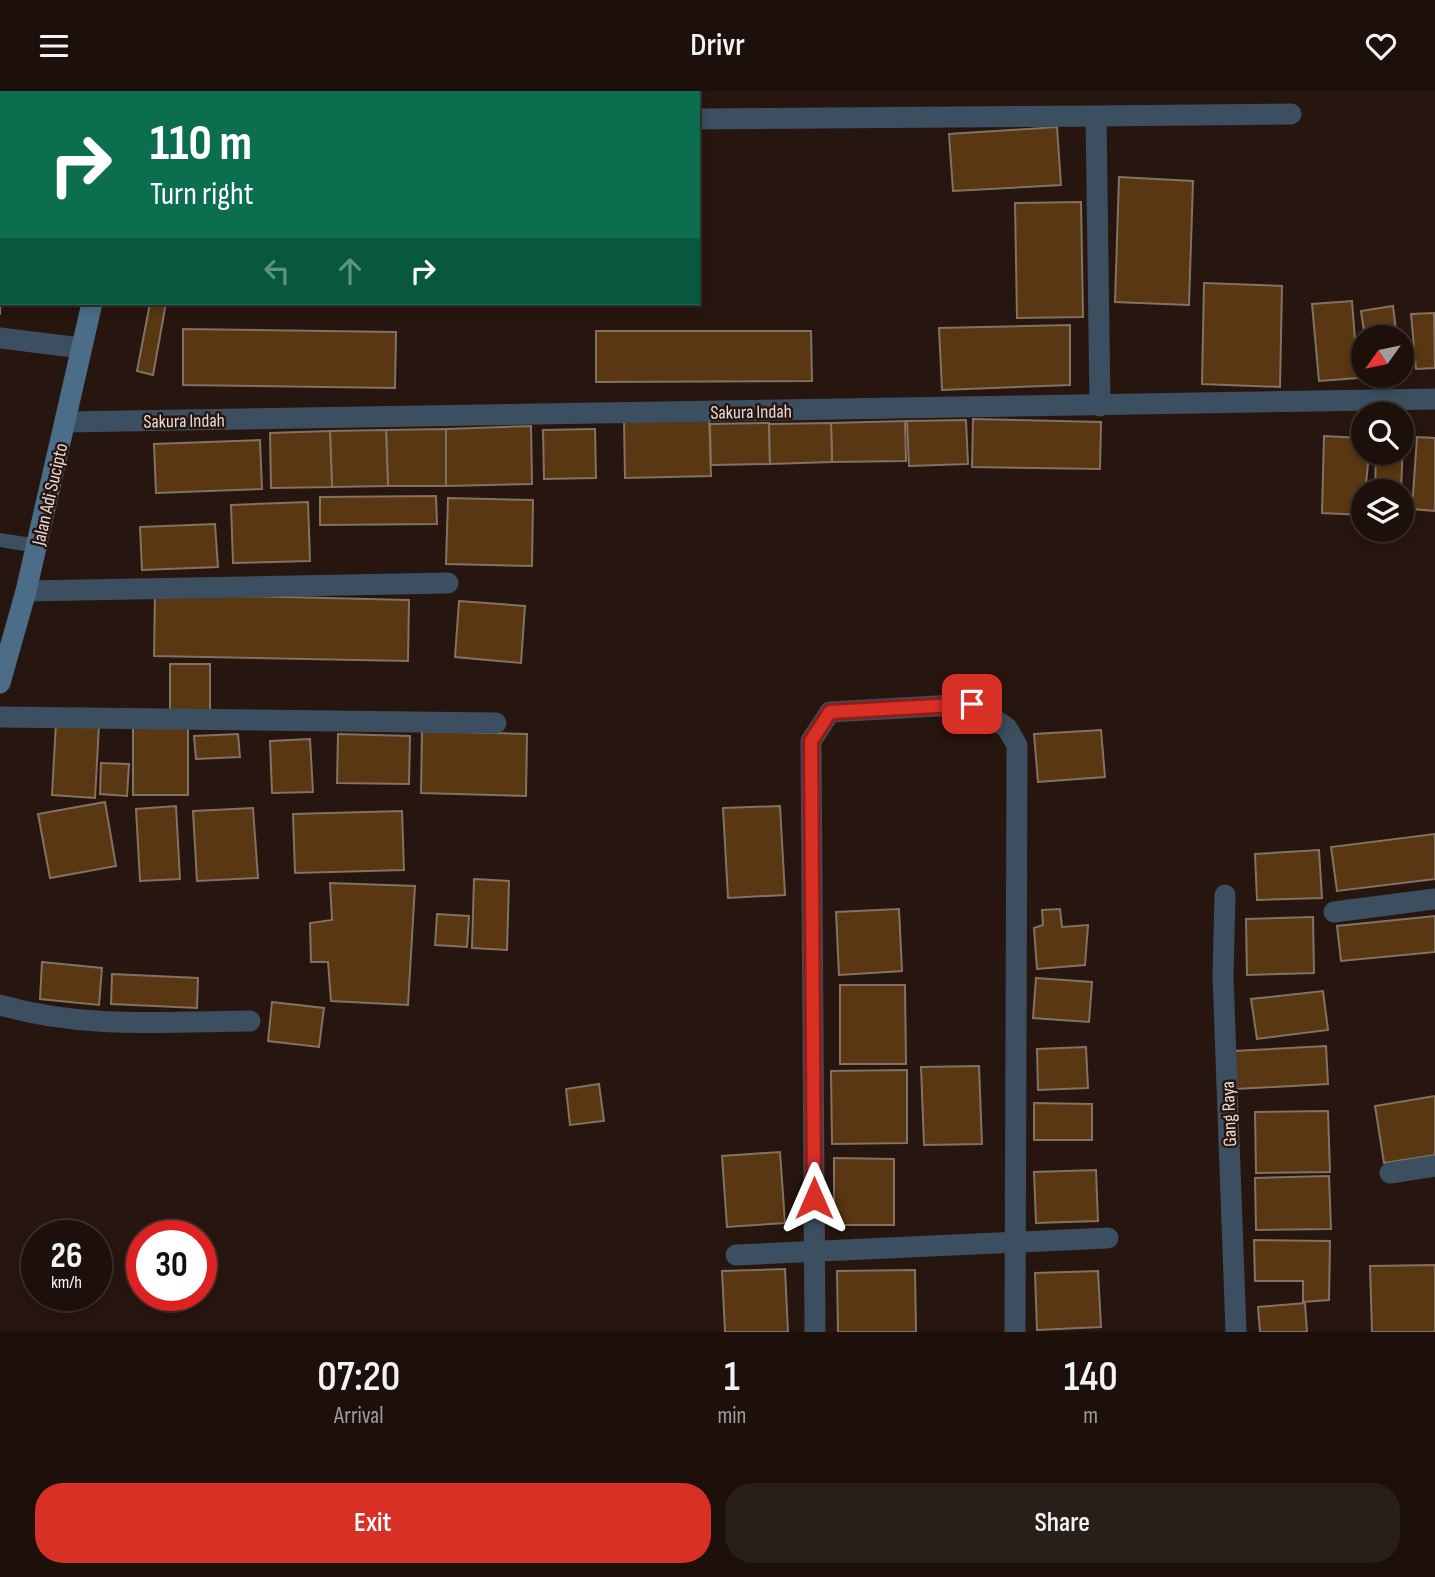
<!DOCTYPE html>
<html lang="en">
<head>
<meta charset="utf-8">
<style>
  :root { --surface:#1d100b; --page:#2a1e19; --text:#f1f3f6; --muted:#a09d9d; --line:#3b302c; --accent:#d93025 }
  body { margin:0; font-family:"Sofia Sans Condensed",sans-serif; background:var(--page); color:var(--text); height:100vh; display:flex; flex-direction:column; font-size:26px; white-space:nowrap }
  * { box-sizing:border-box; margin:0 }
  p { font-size:23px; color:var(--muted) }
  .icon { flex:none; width:38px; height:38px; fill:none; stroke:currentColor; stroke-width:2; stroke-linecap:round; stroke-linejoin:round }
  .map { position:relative; height:1241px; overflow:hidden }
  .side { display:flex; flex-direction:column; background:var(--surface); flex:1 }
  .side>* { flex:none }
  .top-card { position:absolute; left:0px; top:0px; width:700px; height:214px; box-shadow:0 4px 10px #0003,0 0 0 2px var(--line); background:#0b6e4f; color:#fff; overflow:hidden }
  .needle { width:46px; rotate:237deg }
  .fabs { position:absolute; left:1351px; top:234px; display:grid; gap:14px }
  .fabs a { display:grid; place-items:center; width:63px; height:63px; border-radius:50%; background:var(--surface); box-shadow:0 4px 10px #0003,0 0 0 2px var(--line); font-size:35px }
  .speed { position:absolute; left:21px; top:1129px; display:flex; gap:14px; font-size:35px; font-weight:700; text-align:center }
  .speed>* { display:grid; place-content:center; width:91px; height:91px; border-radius:50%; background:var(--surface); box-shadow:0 4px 10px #0003,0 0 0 2px var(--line); line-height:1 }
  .speed small { font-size:18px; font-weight:400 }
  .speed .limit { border:10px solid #d22; background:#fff; color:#111 }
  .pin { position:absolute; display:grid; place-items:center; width:60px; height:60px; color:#fff; margin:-30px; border-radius:14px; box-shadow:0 4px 10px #0006 }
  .me { position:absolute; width:77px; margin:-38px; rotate:0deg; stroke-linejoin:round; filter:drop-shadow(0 0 5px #0008) }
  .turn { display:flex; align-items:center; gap:24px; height:147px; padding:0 35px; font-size:32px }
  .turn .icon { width:91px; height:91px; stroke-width:2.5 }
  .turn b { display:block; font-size:49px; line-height:60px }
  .lanes { display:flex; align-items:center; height:66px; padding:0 35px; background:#0003; justify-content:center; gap:35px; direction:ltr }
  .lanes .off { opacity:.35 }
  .eta { display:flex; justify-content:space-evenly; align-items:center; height:119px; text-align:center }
  .eta b { font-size:42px; font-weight:600; line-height:49px }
  .primary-button { display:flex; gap:14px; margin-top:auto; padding:14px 35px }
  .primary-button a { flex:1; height:80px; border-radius:28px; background:var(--accent); color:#fff; font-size:28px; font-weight:600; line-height:80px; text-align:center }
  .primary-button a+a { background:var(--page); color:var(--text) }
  header { display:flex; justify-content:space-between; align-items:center; height:91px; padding:0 35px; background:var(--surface); font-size:32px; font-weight:600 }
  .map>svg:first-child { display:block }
  .building { fill:#583712; stroke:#837261; stroke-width:2 }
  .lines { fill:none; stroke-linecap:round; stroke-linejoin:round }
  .lane { stroke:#3b4f60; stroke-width:14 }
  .street { stroke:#3b4f60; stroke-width:21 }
  .secondary { stroke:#4b6d88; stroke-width:21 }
  .route-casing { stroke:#8d1f18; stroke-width:18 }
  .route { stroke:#d93025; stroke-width:12 }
  .labels { text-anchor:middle; stroke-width:5; stroke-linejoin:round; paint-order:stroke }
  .street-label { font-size:19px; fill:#e8dbd6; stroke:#27150f }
</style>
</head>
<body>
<header><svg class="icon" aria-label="menu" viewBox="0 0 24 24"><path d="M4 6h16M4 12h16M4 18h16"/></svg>Drivr<svg class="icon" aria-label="heart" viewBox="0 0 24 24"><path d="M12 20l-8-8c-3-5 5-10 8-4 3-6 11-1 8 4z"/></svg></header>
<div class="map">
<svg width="1435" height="1241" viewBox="0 0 1435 1241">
  <rect width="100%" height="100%" fill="#27150f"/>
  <g class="building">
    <rect x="223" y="0" width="124" height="2"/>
    <rect x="400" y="0" width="46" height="2"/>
    <polygon points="1057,36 1061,94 953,100 949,43"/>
    <polygon points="1119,86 1193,90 1189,214 1115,211"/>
    <polygon points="1081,111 1083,226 1017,227 1015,112"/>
    <polygon points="0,163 2,164 0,224"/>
    <polygon points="1204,192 1282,195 1280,296 1202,293"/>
    <polygon points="1352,210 1358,287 1319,290 1312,213"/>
    <polygon points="150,212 166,212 153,284 137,280"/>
    <polygon points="1393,215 1397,247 1365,247 1361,220"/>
    <polygon points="1434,222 1435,277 1416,278 1411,223"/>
    <polygon points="1070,234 1070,294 942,299 939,237"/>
    <polygon points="183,238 396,241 395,297 183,294"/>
    <polygon points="596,240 811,240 812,290 596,291"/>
    <polygon points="709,326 711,385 625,387 624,328"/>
    <polygon points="973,328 1101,331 1100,378 972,376"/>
    <polygon points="966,329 968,373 909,375 907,330"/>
    <polygon points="905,330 906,370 832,371 831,332"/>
    <polygon points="769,332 770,373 711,374 710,333"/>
    <polygon points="831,332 832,371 770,373 769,333"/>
    <polygon points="531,335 532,393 446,395 446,338"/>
    <polygon points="446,338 446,395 388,395 386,339"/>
    <polygon points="595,338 596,387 544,388 543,339"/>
    <polygon points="386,339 388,395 332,396 330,340"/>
    <polygon points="330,340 332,396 271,397 270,342"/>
    <polygon points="1324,345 1363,347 1363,362 1369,362 1363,424 1322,422"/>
    <polygon points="1417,346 1435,347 1435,420 1412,418"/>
    <polygon points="260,349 262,398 156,402 154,353"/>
    <polygon points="1403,349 1401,401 1375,401 1376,362 1402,362"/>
    <polygon points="436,405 437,433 320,434 320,406"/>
    <polygon points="448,407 533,409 532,475 446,473"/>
    <polygon points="308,411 310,470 233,472 231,414"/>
    <polygon points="215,433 218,476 142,479 140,436"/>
    <polygon points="155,503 409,509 408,570 154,565"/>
    <polygon points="459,510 525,515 521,572 455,566"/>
    <rect x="170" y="573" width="40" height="48"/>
    <polygon points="56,631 99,634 95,707 52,704"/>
    <polygon points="133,634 188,635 188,704 133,704"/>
    <polygon points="1101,639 1105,686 1038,691 1034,643"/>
    <polygon points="422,640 527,643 526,705 421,702"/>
    <polygon points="238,643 240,666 196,668 194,645"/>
    <polygon points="338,643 410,645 409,693 337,692"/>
    <polygon points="310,648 313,701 272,702 270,650"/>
    <polygon points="101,672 129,673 127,705 100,703"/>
    <polygon points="105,711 116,775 50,787 38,723"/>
    <polygon points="176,715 180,788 140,790 136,718"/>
    <polygon points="780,715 785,804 728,807 723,717"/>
    <polygon points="253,717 258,787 197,790 193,720"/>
    <polygon points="402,720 404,779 295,782 293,723"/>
    <polygon points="1435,743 1435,788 1337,800 1331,756"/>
    <polygon points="1319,759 1322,807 1257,809 1255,763"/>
    <polygon points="474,788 509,790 507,859 472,857"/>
    <polygon points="330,792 415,795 408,914 331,910 328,871 311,871 310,832 332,829"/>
    <polygon points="899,818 902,880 839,884 836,821"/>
    <polygon points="1060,818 1062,836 1088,834 1085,874 1037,878 1034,837 1043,834 1042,819"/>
    <polygon points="437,823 469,825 467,856 435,854"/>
    <polygon points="1435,825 1435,861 1341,870 1337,835"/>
    <polygon points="1313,826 1314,882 1247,884 1246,828"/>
    <polygon points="42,871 102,877 99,914 40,908"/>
    <polygon points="112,883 198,887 197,917 111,913"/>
    <polygon points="1036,887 1092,891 1089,931 1033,927"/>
    <polygon points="840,894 905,894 906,973 840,973"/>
    <polygon points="1323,900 1328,939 1257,948 1251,908"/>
    <polygon points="272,911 324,917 319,956 268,950"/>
    <polygon points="1326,955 1328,993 1236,998 1234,960"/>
    <polygon points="1086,956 1088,997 1038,999 1037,958"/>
    <polygon points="979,975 982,1053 924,1054 921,976"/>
    <polygon points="907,979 907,1052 832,1053 831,980"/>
    <polygon points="599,993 604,1030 570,1034 566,998"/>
    <polygon points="1435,1005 1435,1064 1384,1072 1375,1015"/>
    <polygon points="1034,1012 1092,1013 1092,1049 1034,1049"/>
    <polygon points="1328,1020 1330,1081 1256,1082 1255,1021"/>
    <polygon points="780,1061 785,1132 727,1136 722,1065"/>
    <polygon points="834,1067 894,1068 894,1134 834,1134"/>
    <polygon points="1096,1079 1098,1130 1036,1132 1034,1081"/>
    <polygon points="1329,1085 1331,1138 1256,1139 1255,1087"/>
    <polygon points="1254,1149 1330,1150 1329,1209 1303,1211 1303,1190 1255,1190"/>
    <polygon points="1435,1174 1435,1241 1372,1241 1370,1175"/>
    <polygon points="785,1178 788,1241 725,1241 722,1180"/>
    <polygon points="915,1179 916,1241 838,1241 837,1180"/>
    <polygon points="1098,1180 1101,1236 1037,1239 1035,1182"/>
    <polygon points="1305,1212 1307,1241 1260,1241 1258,1216"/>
  </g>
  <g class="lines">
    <polyline class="lane" points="0,449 37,455"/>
    <g class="street">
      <polyline points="57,0 66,2"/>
      <polyline points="1096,25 1291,23"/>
      <polyline points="698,28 1096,25 1100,315"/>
      <polyline points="0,93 2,94"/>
      <polyline points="0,157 2,157"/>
      <polyline points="0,247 81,257"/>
      <polyline points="66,331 1435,308"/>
      <polyline points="26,500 448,492"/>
      <polyline points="0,626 496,632"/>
      <polyline points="1225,804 1223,885 1236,1241"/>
      <polyline points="1334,821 1435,808"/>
      <path d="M 0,914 C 84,938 164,931 250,930"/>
      <polyline points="1390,1082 1435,1075"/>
      <polyline points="736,1164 1108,1147"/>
      <polyline points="815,1241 811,650 830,621 972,613 1007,637 1017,654 1015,1241"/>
    </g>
    <g class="secondary">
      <polyline points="137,2 137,0"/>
      <polyline points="0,592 26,500 92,212"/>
    </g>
  </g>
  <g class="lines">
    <g class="route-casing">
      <polyline id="route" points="814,1107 811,650 830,621 972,613"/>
    </g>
    <use href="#route" class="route"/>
  </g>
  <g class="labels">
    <g class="street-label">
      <text transform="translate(751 320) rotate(-1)" y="7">Sakura Indah</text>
      <text transform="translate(184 329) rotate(-1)" y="7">Sakura Indah</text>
      <text transform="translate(49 403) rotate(-77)" y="7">Jalan Adi Sucipto</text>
      <text transform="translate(1228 1023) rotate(-92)" y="7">Gang Raya</text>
    </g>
  </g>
</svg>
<div class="fabs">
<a><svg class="needle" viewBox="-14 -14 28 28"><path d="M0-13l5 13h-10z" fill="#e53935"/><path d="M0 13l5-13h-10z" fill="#a09d9d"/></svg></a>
<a><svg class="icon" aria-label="search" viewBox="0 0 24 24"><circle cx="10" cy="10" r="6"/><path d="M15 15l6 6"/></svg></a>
<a><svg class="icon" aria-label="layers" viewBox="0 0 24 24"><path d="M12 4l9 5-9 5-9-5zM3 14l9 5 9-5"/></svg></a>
</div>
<div class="speed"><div>26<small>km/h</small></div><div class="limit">30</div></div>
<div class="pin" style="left:972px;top:613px;background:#d93025"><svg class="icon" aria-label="arrive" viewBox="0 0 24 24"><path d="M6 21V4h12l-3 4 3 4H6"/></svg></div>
<svg class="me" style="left:814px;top:1107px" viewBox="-20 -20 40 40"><path d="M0-17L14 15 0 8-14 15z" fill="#d93025" stroke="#fff" stroke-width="4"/></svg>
<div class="top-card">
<div class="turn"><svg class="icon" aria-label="right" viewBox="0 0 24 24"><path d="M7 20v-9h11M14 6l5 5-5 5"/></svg><div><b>110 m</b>Turn right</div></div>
<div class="lanes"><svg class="icon off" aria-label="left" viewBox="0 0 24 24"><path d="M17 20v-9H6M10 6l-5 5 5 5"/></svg><svg class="icon off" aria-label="ahead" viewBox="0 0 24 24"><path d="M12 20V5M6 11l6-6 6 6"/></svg><svg class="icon" aria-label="right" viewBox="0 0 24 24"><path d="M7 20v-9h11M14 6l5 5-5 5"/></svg></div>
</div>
</div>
<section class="side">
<div class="eta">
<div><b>07:20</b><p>Arrival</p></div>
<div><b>1</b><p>min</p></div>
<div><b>140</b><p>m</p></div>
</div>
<div class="primary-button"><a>Exit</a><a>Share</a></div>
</section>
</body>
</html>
